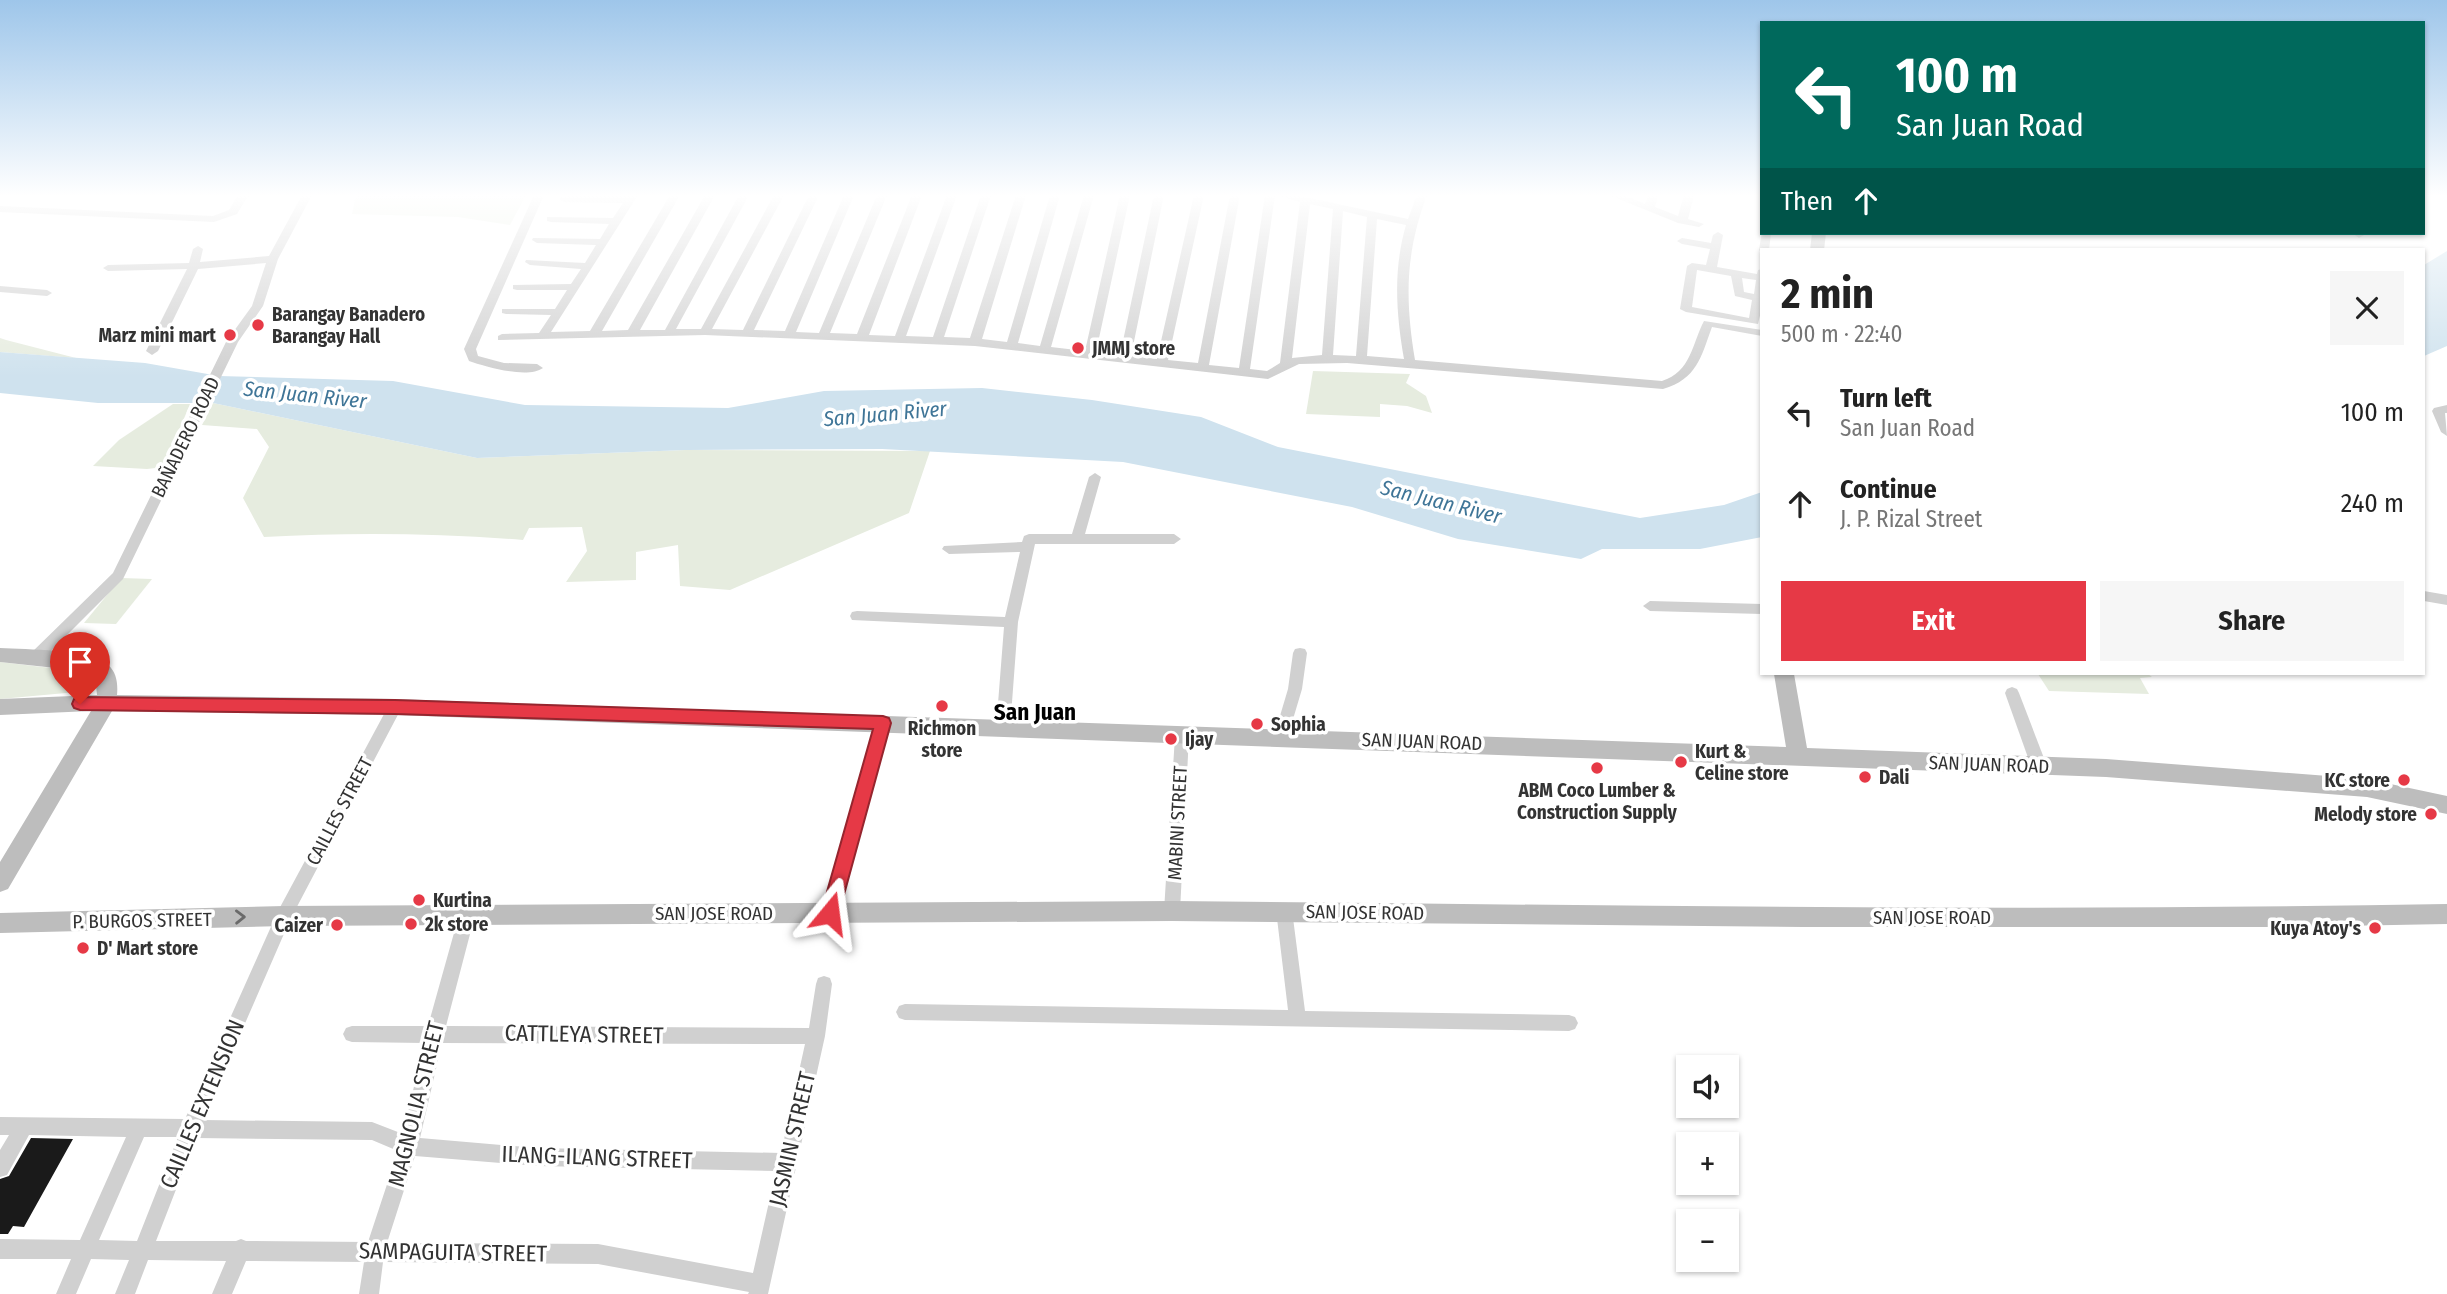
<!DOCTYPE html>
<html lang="en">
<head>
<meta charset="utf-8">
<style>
  :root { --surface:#fff; --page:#f6f6f6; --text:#222; --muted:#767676; --accent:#e63946 }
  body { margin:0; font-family:"Fira Sans Condensed",sans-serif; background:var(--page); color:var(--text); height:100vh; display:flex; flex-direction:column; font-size:26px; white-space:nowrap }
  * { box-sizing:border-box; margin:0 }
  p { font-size:23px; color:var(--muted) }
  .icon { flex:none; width:38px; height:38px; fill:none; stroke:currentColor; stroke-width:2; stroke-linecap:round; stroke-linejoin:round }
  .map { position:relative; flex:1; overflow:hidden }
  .drawer { position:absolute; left:1760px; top:248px; width:665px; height:427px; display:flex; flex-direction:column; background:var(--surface); border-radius:0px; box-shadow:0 2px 5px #0004 }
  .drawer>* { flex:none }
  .guide { position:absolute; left:1760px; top:21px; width:665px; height:214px; border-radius:0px; box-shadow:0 2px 5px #0004; background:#00695c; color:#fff; overflow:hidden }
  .tools { position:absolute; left:1676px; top:1055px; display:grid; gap:14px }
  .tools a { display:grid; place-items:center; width:63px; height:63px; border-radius:0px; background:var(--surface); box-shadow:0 2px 5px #0004; font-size:35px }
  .pin { position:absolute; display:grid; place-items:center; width:60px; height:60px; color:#fff; margin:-72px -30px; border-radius:50% 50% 50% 0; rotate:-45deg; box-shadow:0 0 7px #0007 }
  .pin .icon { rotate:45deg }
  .me { position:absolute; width:77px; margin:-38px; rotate:16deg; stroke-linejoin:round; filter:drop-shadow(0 0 5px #0008) }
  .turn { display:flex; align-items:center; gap:24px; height:147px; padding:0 21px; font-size:32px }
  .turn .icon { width:91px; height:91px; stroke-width:2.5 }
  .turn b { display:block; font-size:49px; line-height:60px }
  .then { display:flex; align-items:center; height:66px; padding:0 21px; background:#0003; gap:14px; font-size:26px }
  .round { display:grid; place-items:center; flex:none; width:74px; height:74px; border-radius:0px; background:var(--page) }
  .headline { display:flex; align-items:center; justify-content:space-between; height:119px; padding:0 21px }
  h1 { font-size:42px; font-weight:700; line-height:52px }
  .cta { display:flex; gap:14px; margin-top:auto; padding:14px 21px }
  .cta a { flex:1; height:80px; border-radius:0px; background:var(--accent); color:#fff; font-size:28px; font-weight:700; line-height:80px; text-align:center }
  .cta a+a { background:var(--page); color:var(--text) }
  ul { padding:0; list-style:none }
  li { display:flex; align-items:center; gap:21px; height:91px; padding:0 21px }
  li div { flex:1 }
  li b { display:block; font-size:26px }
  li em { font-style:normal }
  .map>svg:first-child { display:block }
  .green { fill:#e6ecdf }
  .water { fill:#cfe2ee }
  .building { fill:#1a1a1a }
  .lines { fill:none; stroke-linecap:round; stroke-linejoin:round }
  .street { fill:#d0d0d0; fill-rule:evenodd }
  .secondary { fill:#bdbdbd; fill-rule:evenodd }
  .oneway { stroke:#6a6a6a }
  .route { fill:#e63946; stroke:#96252e; stroke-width:2 }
  .poi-dot { fill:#e63946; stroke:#fff; stroke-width:2.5 }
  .labels { text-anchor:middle; stroke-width:7; stroke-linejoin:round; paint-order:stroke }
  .poi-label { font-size:19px; font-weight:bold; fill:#333; stroke:#fff; text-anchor:start }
  .street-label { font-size:19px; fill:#333; stroke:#fff }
  .water-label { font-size:21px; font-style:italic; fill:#3f7597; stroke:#fff }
  .quarter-label { font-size:23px; font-weight:bold; fill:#000; stroke:#fff }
  .near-street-label { font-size:23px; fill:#333; stroke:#fff }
</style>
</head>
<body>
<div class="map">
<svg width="2447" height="1294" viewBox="0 0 2447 1294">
  <rect width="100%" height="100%" fill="#fff"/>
  <g class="green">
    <polygon points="356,195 526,195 510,225 458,217 352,214"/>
    <polygon points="0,338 6,340 76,358 0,352"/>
    <polygon points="1313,371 1410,374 1406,383 1426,396 1432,413 1407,406 1380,404 1380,417 1306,414"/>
    <path d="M 213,403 L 477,458 L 686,450 L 930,451 L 909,513 L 730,590 L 680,586 L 678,545 L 636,552 L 636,580 L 566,582 L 587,551 L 582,527 L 529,528 L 523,540 C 437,533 351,532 264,537 L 243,498 L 269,447 L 257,429 L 202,425 Z"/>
    <polygon points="173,404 190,404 164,467 147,469 93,466 119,440"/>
    <polygon points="121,578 152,579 116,624 84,623"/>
    <polygon points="0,662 85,672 86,683 77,692 0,699"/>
    <polygon points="2038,674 2148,674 2152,677 2140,678 2149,694 2049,691"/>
  </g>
  <g class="water">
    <polygon points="2447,251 2447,346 2424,356 2424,265"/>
    <polygon points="0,352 145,363 219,376 393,381 525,405 728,408 824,391 982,388 1092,400 1201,417 1278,447 1640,518 1724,505 1762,492 1762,537 1700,549 1602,549 1581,559 1458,539 1352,507 1123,462 882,449 686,450 477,458 213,403 98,403 0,393"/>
  </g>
  <polygon class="building" points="31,1138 73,1139 24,1227 13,1226 8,1234 0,1234 0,1179 9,1176"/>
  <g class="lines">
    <g class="street">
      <polygon points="238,195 252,195 246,199 237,214 214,222 0,212 0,206 213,216 229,210"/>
      <polygon points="302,195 312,195 278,259 263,306 238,342 123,579 40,662 30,662 28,658 30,654 113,573 226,342 252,306 266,263 198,269 158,351 152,355 146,351 187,269 108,271 103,268 108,265 189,263 193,249 198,246 203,249 200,262 269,256"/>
      <path d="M 534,195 L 544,195 L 476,349 L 478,356 L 504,363 L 537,364 L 543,368 C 528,379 486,367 469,361 L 464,349 Z"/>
      <path d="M 628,195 L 638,195 L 551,332 L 590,331 L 670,195 L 680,195 L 602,331 L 628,330 L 705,195 L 715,195 L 640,330 L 665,330 L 739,195 L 749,195 L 676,329 L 701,329 L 774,195 L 784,195 L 712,329 L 743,330 L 809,195 L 819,195 L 754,330 L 785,331 L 844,195 L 854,195 L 796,332 L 819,333 L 877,195 L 887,195 L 830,333 L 857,334 L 912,195 L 922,195 L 869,335 L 895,336 L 947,195 L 957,195 L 906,336 L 933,337 L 981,195 L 991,195 L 944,337 L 970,338 L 1016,195 L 1026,195 L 982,339 L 1007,342 L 1050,195 L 1060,195 L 1018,343 L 1040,346 L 1084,195 L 1094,195 L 1051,347 L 1085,351 L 1120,195 L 1130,195 L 1096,352 L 1120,355 L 1154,195 L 1164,195 L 1131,356 L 1157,359 L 1194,195 L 1204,195 L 1168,360 L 1198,363 L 1230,195 L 1240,195 L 1209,365 L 1239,368 L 1265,195 L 1275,195 L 1250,369 L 1267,371 L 1280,363 L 1300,202 L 1275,195 L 1305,197 L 1408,219 L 1417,195 L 1427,195 C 1405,254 1405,299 1415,360 L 1662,381 C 1691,372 1692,344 1704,321 L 1762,330 L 1762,336 L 1712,327 C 1701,357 1697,379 1663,389 L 1347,363 L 1299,364 L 1268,379 L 975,346 L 705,335 L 498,340 L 498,336 L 502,334 L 539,333 L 551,315 L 506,314 L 502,313 L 502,309 L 555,309 L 567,290 L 517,290 L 513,289 L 513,285 L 571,284 L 581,269 L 530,265 L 525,262 L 526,260 L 585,263 L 596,245 L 537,243 L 532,240 L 533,238 L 600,239 L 609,224 L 551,222 L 547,221 L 547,217 L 613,218 L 623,203 L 564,202 L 559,199 L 560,197 ZM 1310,204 L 1333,209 L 1322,355 L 1292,358 ZM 1343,211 L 1367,217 L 1356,356 L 1333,355 ZM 1377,219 L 1406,225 C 1393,270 1396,313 1404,359 L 1367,356 Z"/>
      <polygon points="1609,195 1624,195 1645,204 1648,195 1658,195 1655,207 1678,216 1684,195 1694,195 1688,219 1704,224 1699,227 1678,223"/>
      <polygon points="1762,231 1762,233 1771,233 1769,250 1762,250 1762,253 1759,250"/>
      <path d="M 1718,232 L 1723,235 L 1717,267 L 1757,274 L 1758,270 L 1762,269 L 1762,307 L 1758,324 L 1686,312 L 1680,309 L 1687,266 L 1692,263 L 1706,265 L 1710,249 L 1682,244 L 1677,241 L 1682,238 L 1711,243 L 1713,235 ZM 1697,270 L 1731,276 L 1735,296 L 1752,300 L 1749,318 L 1692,307 ZM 1742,278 L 1756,280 L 1754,294 L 1744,292 Z"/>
      <polygon points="2352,233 2363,233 2364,235 2359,238"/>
      <polygon points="0,286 47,290 52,293 47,296 0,292"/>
      <polygon points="2447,405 2447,413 2445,413 2447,436 2441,432 2432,411 2434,408"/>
      <polygon points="1095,473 1101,477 1085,534 1174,534 1181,539 1174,544 1035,544 1018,622 1010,729 1008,733 998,733 996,729 1004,627 852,620 850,616 852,612 857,611 1005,617 1020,552 949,554 942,549 944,546 1022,542 1024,536 1029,534 1072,534 1089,477"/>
      <polygon points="2424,591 2447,595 2447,605 2424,601"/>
      <polygon points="1650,601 1762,604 1762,614 1650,611 1643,606"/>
      <polygon points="1300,648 1305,649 1307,653 1302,689 1288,736 1286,740 1276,740 1274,736 1288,689 1293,653 1295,649"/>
      <polygon points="2012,687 2017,689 2019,693 2047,766 2044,770 2039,772 2034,770 2031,766 2005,693 2007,689"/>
      <path d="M 395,701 L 400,703 L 402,707 L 290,920 L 203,1120 L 372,1122 L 403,1134 L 424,1043 L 352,1042 L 346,1040 L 343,1034 L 346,1028 L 352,1026 L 428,1026 L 459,915 L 461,910 L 467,908 L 473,910 L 475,915 L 446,1026 L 809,1028 L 816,984 L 818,978 L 824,976 L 830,978 L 832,984 L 825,1036 L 768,1294 L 748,1294 L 749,1292 L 598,1264 L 383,1262 L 379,1294 L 359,1294 L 364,1262 L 246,1261 L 232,1294 L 212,1294 L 226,1261 L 148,1260 L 135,1294 L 115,1294 L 129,1260 L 91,1259 L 76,1294 L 56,1294 L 71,1259 L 0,1259 L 0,1239 L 80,1240 L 126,1137 L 29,1135 L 7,1175 L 0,1177 L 0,1150 L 9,1135 L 0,1135 L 0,1117 L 185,1119 L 278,911 L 390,703 ZM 442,1043 L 805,1044 L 781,1153 L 538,1148 L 420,1138 ZM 144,1137 L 178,1137 L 137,1241 L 99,1240 ZM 196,1138 L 372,1140 L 398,1151 L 368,1242 L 246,1241 L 241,1239 L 236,1241 L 156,1241 ZM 415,1156 L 538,1166 L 776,1171 L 753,1273 L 598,1244 L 387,1243 Z"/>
      <polygon points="883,717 888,719 890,723 838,913 836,918 830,920 824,918 822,913 876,723 878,719"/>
      <polygon points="1182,730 1187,732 1189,736 1180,911 1178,916 1172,918 1166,916 1164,911 1175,736 1177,732"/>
      <polygon points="1284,903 1290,905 1292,910 1305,1011 1569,1015 1575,1017 1578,1023 1575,1029 1569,1031 905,1020 899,1018 896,1012 899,1006 905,1004 1288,1010 1276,910 1278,905"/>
    </g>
    <g class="secondary">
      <polygon points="1812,233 1826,233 1824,250 1810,250"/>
      <path d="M 0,648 C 28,650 85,648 108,665 C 117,672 118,685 117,695 L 395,699 L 1786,747 L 1774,674 L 1794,674 L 1807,748 L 2106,759 L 2367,779 L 2447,796 L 2447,814 L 2367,797 L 2106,777 L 395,715 L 112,711 L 8,889 L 0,892 L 0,862 L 91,711 L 0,715 L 0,699 L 97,695 L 95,676 L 83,671 L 0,662 Z"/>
      <path d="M 1172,901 C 1597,905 2022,912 2447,904 L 2447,924 L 2283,927 L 1804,927 L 1172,921 L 284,926 L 0,933 L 0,913 L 284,906 Z"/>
    </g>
  </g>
  <defs><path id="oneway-chevron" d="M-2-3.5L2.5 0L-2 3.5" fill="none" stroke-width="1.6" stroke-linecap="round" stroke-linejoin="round" transform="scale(1.75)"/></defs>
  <use class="oneway" href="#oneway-chevron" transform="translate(240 917) rotate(-1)"/>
  <linearGradient id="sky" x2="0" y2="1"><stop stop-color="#9ec6ea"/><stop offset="0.52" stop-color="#fff"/><stop offset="1" stop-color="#fff" stop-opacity="0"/></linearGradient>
  <rect width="2447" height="377" fill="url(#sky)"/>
  <polygon class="route" points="80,697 395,700 883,716 889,718 891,723 839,913 837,919 830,921 824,919 821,913 873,729 395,714 80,710 74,708 72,704 74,699"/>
  <g class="poi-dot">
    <circle cx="258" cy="325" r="7"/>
    <circle cx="230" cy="335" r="7"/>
    <circle cx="1078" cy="348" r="7"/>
    <circle cx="942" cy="706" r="7"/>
    <circle cx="1257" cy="724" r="7"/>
    <circle cx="1171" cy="739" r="7"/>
    <circle cx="1681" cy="762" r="7"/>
    <circle cx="1597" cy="768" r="7"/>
    <circle cx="1865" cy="777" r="7"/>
    <circle cx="2404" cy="780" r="7"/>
    <circle cx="2431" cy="814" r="7"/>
    <circle cx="419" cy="900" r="7"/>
    <circle cx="411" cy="924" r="7"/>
    <circle cx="337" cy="925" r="7"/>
    <circle cx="2375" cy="928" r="7"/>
    <circle cx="83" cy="948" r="7"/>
  </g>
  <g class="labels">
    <g class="poi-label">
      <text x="272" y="321">Barangay Banadero<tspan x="272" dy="22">Barangay Hall</tspan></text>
      <text x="216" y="342" text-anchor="end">Marz mini mart</text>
      <text x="1092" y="355">JMMJ store</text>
      <text x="1271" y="731">Sophia</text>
      <text x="942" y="735" text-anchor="middle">Richmon<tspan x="942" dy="22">store</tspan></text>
      <text x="1185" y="746">Ijay</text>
      <text x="1695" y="758">Kurt &amp;<tspan x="1695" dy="22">Celine store</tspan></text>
      <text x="1879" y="784">Dali</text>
      <text x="2390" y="787" text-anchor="end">KC store</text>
      <text x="1597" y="797" text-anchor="middle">ABM Coco Lumber &amp;<tspan x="1597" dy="22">Construction Supply</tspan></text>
      <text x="2417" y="821" text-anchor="end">Melody store</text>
      <text x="433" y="907">Kurtina</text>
      <text x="425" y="931">2k store</text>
      <text x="323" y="932" text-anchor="end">Caizer</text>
      <text x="2361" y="935" text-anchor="end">Kuya Atoy's</text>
      <text x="97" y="955">D' Mart store</text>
    </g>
    <g class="street-label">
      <text transform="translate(185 437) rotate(-64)" y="7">BAÑADERO ROAD</text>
      <text transform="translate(1422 741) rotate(2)" y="7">SAN JUAN ROAD</text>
      <text transform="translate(1989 764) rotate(2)" y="7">SAN JUAN ROAD</text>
      <text transform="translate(339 811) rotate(-62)" y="7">CAILLES STREET</text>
      <text transform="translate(1177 823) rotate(-87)" y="7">MABINI STREET</text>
      <text transform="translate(1365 912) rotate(1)" y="7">SAN JOSE ROAD</text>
      <text x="714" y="920">SAN JOSE ROAD</text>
      <text x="1932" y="924">SAN JOSE ROAD</text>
      <text transform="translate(142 920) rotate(-1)" y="7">P. BURGOS STREET</text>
    </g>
    <g class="water-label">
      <text transform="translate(305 395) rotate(6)" y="7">San Juan River</text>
      <text transform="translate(885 414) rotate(-5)" y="7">San Juan River</text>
      <text transform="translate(1441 502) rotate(14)" y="7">San Juan River</text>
    </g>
    <g class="quarter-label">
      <text x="1035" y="720">San Juan</text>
    </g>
    <g class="near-street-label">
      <text transform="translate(584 1034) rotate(1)" y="8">CATTLEYA STREET</text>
      <text transform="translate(202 1104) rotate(-67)" y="8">CAILLES EXTENSION</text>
      <text transform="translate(416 1104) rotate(-76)" y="8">MAGNOLIA STREET</text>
      <text transform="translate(792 1139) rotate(-77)" y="8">JASMIN STREET</text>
      <text transform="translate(597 1157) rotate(2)" y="8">ILANG-ILANG STREET</text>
      <text transform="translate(453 1252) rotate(1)" y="8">SAMPAGUITA STREET</text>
    </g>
  </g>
</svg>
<div class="tools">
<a><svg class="icon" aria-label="sound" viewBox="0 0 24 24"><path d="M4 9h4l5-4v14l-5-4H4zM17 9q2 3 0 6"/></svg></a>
<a>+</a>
<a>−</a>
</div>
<div class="pin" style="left:80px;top:704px;background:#d93025"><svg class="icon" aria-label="arrive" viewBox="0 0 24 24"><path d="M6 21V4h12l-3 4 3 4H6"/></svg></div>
<svg class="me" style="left:830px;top:913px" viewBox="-20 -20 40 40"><path d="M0-17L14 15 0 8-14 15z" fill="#e63946" stroke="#fff" stroke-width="4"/></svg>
<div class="guide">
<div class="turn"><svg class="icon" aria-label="left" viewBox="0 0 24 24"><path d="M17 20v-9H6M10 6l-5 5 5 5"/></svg><div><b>100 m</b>San Juan Road</div></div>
<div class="then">Then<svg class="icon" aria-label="ahead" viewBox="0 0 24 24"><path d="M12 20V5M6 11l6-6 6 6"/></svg></div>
</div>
<section class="drawer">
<div class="headline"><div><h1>2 min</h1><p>500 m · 22:40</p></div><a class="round"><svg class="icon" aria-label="close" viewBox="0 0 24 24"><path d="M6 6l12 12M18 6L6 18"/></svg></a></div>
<ul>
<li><svg class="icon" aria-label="left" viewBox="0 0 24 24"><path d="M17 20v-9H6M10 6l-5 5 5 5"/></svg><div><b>Turn left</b><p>San Juan Road</p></div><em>100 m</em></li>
<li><svg class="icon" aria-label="ahead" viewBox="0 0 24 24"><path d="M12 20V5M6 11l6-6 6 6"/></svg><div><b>Continue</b><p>J. P. Rizal Street</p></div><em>240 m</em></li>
</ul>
<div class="cta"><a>Exit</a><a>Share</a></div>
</section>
</div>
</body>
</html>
